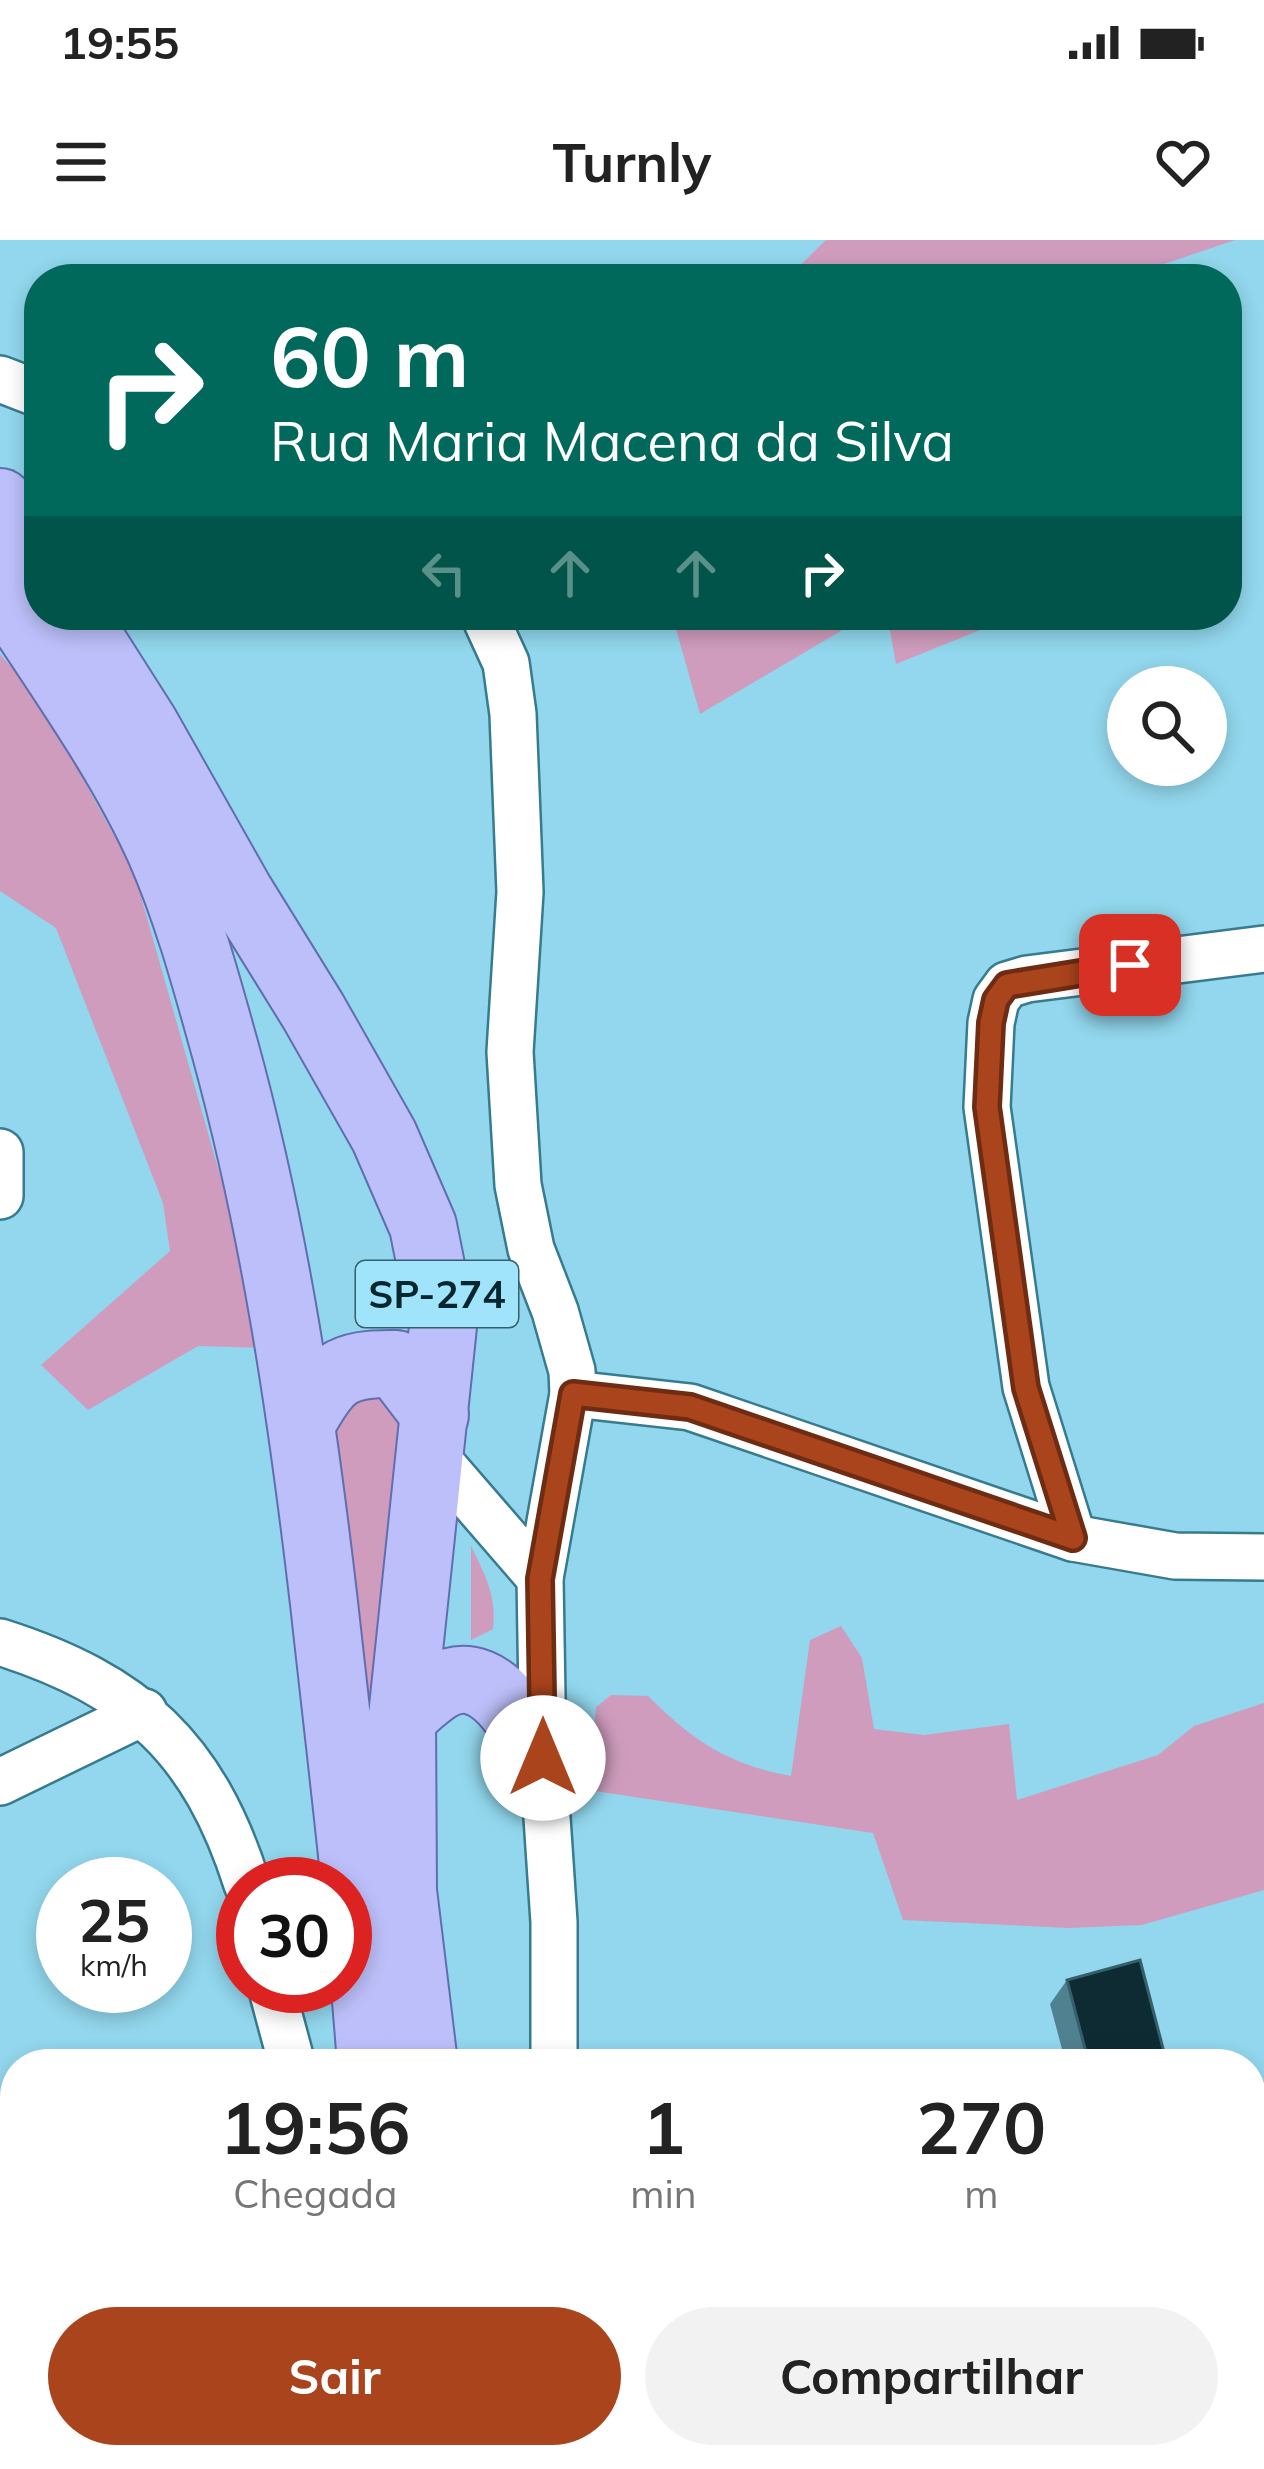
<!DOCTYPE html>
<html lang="pt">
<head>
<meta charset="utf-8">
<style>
  :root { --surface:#fff; --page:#f2f2f2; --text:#222; --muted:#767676; --accent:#aa441c }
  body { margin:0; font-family:Mulish,sans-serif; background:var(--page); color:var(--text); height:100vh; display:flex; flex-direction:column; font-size:45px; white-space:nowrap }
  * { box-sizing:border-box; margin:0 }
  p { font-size:39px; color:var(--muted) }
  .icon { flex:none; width:66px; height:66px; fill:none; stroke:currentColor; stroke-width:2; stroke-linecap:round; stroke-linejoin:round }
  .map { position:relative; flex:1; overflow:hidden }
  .panel { position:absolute; left:0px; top:1809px; width:1266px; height:420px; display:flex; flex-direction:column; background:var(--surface); border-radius:48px 48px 0 0; box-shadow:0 6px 18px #0003 }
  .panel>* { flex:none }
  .hud { position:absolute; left:24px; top:24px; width:1218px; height:366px; border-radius:48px; box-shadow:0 6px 18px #0003; background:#00695c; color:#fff; overflow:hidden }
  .controls { position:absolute; left:1107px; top:426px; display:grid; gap:24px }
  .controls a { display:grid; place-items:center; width:120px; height:120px; border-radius:50%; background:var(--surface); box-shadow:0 6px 18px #0003; font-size:60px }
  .speed { position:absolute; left:36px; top:1617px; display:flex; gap:24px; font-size:60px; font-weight:700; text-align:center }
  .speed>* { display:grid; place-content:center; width:156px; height:156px; border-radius:50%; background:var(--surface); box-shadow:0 6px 18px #0003; line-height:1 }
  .speed small { font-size:30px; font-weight:400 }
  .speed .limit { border:18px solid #d22; background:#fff; color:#111 }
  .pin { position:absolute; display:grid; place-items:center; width:102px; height:102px; color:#fff; margin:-51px; border-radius:24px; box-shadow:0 6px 18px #0006 }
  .me { position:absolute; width:132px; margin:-66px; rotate:0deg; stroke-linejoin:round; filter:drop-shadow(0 0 9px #0008) }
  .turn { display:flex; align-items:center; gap:42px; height:252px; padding:0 48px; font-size:54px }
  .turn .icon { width:156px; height:156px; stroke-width:2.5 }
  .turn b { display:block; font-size:84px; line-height:102px }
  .lanes { display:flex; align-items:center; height:114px; padding:0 48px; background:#0003; justify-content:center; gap:60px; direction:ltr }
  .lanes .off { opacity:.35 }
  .eta { display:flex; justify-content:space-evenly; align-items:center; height:204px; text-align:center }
  .eta b { font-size:72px; font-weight:700; line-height:84px }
  .button { display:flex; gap:24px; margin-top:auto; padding:24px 48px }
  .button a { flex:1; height:138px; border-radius:72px; background:var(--accent); color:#fff; font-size:48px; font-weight:700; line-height:138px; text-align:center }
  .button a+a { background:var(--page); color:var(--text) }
  .status { display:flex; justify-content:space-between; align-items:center; height:84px; padding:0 60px; background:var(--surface); direction:ltr }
  .status svg { height:33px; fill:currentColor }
  header { display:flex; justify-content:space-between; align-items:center; height:156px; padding:0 48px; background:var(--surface); font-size:54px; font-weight:700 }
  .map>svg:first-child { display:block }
  .green { fill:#cf9cbd }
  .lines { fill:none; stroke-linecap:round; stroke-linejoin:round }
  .street-casing { stroke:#377b8f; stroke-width:50 }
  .primary-casing { stroke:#606eaf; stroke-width:70 }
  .street { stroke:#fff; stroke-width:45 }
  .primary { stroke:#bcbff9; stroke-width:66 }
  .wall { fill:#508190 }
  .building { fill:#0e2b34; stroke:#365f6c; stroke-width:3 }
  .route-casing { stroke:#6e2c12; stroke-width:30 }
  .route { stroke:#aa441c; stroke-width:21 }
  .labels { text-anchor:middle; stroke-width:12; stroke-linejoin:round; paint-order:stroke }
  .shield { fill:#9fe4fa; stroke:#355f6b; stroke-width:3 }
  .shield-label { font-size:39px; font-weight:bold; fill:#08262e }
</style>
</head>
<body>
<div class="status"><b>19:55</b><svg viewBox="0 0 49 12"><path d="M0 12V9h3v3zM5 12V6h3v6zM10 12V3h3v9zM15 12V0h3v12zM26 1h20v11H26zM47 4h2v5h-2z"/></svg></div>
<header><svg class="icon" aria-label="menu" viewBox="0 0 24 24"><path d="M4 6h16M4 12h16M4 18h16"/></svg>Turnly<svg class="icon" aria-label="heart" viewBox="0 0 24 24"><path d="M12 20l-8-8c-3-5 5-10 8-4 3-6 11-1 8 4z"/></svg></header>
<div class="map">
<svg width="1264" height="2229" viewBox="0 0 1264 2229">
  <rect width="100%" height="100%" fill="#92d7ed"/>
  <g class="green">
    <polygon points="826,0 1235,0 1120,39 786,39"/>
    <polygon points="672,375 868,375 700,474"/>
    <polygon points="887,375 1015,375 1015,376 896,424"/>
    <polygon points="0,414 39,459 134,632 269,1108 198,1106 88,1170 41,1125 170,1011 163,963 56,688 0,651"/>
    <polygon points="376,1149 396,1171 404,1199 375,1570 327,1177"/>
    <path d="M 471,1306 C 485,1335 497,1356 493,1389 L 471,1400 Z"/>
    <path d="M 841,1386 L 862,1418 L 874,1489 L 924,1495 L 1009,1484 L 1017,1560 L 1158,1515 L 1194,1486 L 1264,1463 L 1264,1650 L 1142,1685 L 1069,1688 L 903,1680 L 873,1593 L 588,1550 L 596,1467 L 611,1455 L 648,1456 C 692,1500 727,1524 791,1536 L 810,1400 Z"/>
  </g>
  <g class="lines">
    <g class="street-casing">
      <g id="street">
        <polyline points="0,139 39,154"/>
        <polyline points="484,375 506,423 513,474 520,652 510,812 518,945 531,1009 555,1071 572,1131 573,1154 540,1338 543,1518 554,1682 554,1824"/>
        <polyline points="0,912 0,956"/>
        <polyline points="573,1154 690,1167 1073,1298 1026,1147 987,867 991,783 996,760 1007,745 1027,739 1264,709"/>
        <polyline points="431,1212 540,1338"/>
        <polyline points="1073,1298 1175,1316 1264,1317"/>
        <path d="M 0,1402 C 135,1445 204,1508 247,1644"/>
        <polyline points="0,1542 144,1472"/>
        <polyline points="271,1746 292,1824"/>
        <polyline points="1251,1930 1264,1927"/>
        <polyline points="1251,2152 1264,2169"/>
        <polyline points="337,2214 338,2229"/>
        <polyline points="591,2214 592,2229"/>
        <polyline points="771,2229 771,2214"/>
      </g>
    </g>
    <g class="primary-casing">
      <g id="primary">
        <polyline points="0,262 39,318"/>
        <path d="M 0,346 C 55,432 118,517 160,610 C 188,674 206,741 225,809 C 275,991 302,1175 324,1363 C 341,1517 360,1670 371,1824"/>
        <polyline points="75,375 145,485 240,653 313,771 384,896 423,986 443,1086 402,1477 403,1651 424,1824"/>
        <path d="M 303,1181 C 329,1134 340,1123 396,1124 L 435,1175"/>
        <path d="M 402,1477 C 414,1467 426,1455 439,1447 C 489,1418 522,1484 543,1518"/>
        <polyline points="432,2229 432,2214"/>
      </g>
    </g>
    <use href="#street" class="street"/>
    <use href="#primary" class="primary"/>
  </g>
  <polygon class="wall" points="1067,1740 1164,1824 1066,1824 1050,1764"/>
  <polygon class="building" points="1140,1720 1166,1820 1159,1824 1089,1824 1067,1740"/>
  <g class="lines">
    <g class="route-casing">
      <polyline id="route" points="543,1518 540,1339 573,1154 690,1167 1073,1298 1026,1148 987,867 991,783 996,760 1007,745 1130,725"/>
    </g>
    <use href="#route" class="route"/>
  </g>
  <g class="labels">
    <rect class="shield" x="356" y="1021" width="162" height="66" rx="9"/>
    <g class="shield-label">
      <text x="437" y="1068">SP-274</text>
    </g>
  </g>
</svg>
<div class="controls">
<a><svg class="icon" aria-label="search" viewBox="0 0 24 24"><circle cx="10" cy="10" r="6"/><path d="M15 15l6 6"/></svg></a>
</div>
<div class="speed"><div>25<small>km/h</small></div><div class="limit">30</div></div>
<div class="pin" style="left:1130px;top:725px;background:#d93025"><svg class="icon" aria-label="arrive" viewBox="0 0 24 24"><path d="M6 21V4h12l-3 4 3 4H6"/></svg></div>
<svg class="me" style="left:543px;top:1518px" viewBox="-20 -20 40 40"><circle r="19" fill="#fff"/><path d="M0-13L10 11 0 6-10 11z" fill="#aa441c"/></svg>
<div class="hud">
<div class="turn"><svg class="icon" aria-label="right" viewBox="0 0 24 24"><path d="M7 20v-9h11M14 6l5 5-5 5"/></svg><div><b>60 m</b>Rua Maria Macena da Silva</div></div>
<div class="lanes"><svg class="icon off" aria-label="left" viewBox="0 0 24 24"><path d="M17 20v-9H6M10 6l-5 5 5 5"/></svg><svg class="icon off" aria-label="ahead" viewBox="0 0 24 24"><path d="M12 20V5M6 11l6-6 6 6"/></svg><svg class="icon off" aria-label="ahead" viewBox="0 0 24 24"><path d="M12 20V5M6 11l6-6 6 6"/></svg><svg class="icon" aria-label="right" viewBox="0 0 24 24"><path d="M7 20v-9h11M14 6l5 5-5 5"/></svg></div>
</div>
<section class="panel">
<div class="eta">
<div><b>19:56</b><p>Chegada</p></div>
<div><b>1</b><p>min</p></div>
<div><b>270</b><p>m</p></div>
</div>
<div class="button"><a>Sair</a><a>Compartilhar</a></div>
</section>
</div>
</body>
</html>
